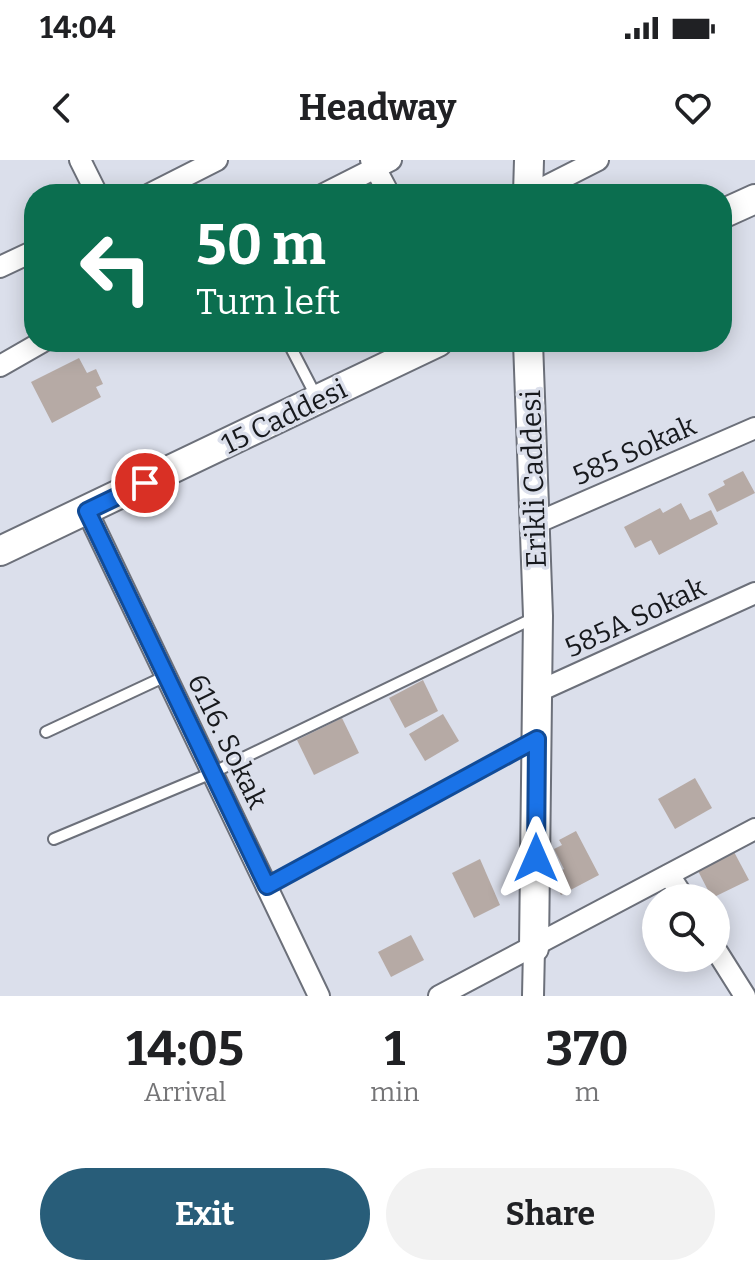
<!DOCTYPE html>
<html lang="en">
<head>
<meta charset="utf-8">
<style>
  :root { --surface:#fff; --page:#f2f2f2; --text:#202124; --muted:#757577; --accent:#285d79 }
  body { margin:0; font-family:Bitter,serif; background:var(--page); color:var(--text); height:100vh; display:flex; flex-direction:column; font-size:30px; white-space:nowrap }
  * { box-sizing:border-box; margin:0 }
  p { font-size:26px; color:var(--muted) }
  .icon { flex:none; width:44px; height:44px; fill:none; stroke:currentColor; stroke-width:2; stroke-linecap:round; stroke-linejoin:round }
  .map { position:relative; height:836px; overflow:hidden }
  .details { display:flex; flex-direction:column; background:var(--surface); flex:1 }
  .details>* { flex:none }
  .banner { position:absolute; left:24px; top:24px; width:708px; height:168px; border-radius:32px; box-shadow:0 4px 20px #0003; background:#0b6e4f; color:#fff; overflow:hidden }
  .buttons { position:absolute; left:642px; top:724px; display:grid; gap:16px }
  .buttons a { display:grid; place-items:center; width:88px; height:88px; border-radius:50%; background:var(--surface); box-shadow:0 4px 20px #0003; font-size:40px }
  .pin { position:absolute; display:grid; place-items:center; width:68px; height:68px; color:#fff; margin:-34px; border:4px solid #fff; border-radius:50%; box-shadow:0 2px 8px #0007 }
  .me { position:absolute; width:88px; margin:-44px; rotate:0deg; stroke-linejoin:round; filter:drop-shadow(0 0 6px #0008) }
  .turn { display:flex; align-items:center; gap:28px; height:168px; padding:0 40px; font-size:36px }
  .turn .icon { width:104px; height:104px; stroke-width:2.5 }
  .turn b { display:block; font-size:56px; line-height:68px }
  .eta { display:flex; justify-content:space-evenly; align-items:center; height:136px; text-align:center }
  .eta b { font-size:48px; font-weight:700; line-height:56px }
  .cta { display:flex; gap:16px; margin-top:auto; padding:16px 40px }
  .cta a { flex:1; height:92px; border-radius:48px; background:var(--accent); color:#fff; font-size:32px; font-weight:700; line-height:92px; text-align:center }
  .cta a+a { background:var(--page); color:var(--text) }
  .status { display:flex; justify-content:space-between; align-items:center; height:56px; padding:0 40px; background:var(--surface); direction:ltr }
  .status svg { height:22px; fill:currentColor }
  header { display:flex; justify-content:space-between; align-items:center; height:104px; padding:0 40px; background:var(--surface); font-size:36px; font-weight:700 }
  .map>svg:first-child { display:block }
  .building { fill:#b6aaa5 }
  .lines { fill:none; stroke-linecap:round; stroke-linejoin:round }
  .lane-casing { stroke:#6c707a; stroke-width:14 }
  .street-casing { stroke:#6c707a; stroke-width:24 }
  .secondary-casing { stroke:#6c707a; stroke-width:32 }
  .lane { stroke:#fff; stroke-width:10 }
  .street { stroke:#fff; stroke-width:20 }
  .secondary { stroke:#fff; stroke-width:28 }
  .route-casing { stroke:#114b97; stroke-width:20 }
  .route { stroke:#1a73e8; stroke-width:14 }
  .labels { text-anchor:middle; stroke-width:7; stroke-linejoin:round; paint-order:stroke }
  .street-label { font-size:28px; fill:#17191d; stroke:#dbdfeb }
</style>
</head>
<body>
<div class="status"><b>14:04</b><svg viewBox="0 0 49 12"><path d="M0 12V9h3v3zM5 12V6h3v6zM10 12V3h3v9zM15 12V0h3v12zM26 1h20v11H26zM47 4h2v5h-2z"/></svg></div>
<header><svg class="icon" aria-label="back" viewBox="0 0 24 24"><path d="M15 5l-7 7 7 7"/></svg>Headway<svg class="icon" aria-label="heart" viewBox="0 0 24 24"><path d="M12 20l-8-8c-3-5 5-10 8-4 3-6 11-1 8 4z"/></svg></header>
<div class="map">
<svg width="755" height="836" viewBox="0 0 755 836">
  <rect width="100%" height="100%" fill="#dbdfeb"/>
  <g class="building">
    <polygon points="79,198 87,213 96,209 103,224 96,227 101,237 52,263 31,222"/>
    <polygon points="743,311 755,333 717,352 708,334 725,325 723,321"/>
    <polygon points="681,343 690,360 711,350 718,364 659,395 651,380 635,388 624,367 660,348 663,353"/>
    <polygon points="423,520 438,551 405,568 389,538"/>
    <polygon points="443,554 459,581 425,601 409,574"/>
    <polygon points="342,558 359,593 314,615 297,580"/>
    <polygon points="695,618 712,648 675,669 658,639"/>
    <polygon points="576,671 599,715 561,735 551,716 564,709 554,689 562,685 559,680"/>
    <polygon points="733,690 749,720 712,738 697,709"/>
    <polygon points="480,699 500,745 474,758 452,713"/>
    <polygon points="411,775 424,800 391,817 378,792"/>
  </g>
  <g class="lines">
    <g class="lane-casing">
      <g id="lane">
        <polyline points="288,182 317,238"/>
        <polyline points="46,572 166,516"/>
        <polyline points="54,679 212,613 536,457"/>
        <polyline points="267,726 532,582"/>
      </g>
    </g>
    <g class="street-casing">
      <g id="street">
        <polyline points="80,0 97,34"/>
        <polyline points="371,0 389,34"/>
        <polyline points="150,34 217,0"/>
        <polyline points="324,34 391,0"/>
        <polyline points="531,34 598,0"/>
        <polyline points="0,107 34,91"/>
        <polyline points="0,206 42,182"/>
        <polyline points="87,351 319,836"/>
        <polyline points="534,364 755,268"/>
        <polyline points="537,532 755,433"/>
        <polyline points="669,715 684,738"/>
        <polyline points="716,790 745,836"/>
        <polyline points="439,836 755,669"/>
        <polyline points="533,836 534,788"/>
      </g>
    </g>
    <g class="secondary-casing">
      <g id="secondary">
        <polyline points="528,34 529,0"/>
        <polyline points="722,54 755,39"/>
        <polyline points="528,182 538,456 534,788"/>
        <polyline points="0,391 438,182"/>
      </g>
    </g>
    <use href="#lane" class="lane"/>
    <use href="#street" class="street"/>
    <use href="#secondary" class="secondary"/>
  </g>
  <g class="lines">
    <g class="route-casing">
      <polyline id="route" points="145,323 87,351 267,726 537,579 536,698"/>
    </g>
    <use href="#route" class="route"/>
  </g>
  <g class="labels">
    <g class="street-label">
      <text transform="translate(284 256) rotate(-26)" y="10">15 Caddesi</text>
      <text transform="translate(634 290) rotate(-24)" y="10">585 Sokak</text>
      <text transform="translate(533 319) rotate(-92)" y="10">Erikli Caddesi</text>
      <text transform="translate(635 457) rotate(-25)" y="10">585A Sokak</text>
      <text transform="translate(228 581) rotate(64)" y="10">6116. Sokak</text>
    </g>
  </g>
</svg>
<div class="buttons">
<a><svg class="icon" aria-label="search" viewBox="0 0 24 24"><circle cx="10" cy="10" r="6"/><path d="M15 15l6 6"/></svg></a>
</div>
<div class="pin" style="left:145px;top:323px;background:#d93025"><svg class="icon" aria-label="arrive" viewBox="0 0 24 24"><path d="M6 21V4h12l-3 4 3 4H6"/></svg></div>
<svg class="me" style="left:536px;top:698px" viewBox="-20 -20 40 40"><path d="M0-17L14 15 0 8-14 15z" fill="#1a73e8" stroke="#fff" stroke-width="4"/></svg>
<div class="banner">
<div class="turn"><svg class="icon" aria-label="left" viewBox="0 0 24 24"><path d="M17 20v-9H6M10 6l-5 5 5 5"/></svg><div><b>50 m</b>Turn left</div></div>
</div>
</div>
<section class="details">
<div class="eta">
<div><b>14:05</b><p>Arrival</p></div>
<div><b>1</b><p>min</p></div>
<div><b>370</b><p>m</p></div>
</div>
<div class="cta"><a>Exit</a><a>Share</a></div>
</section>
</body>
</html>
